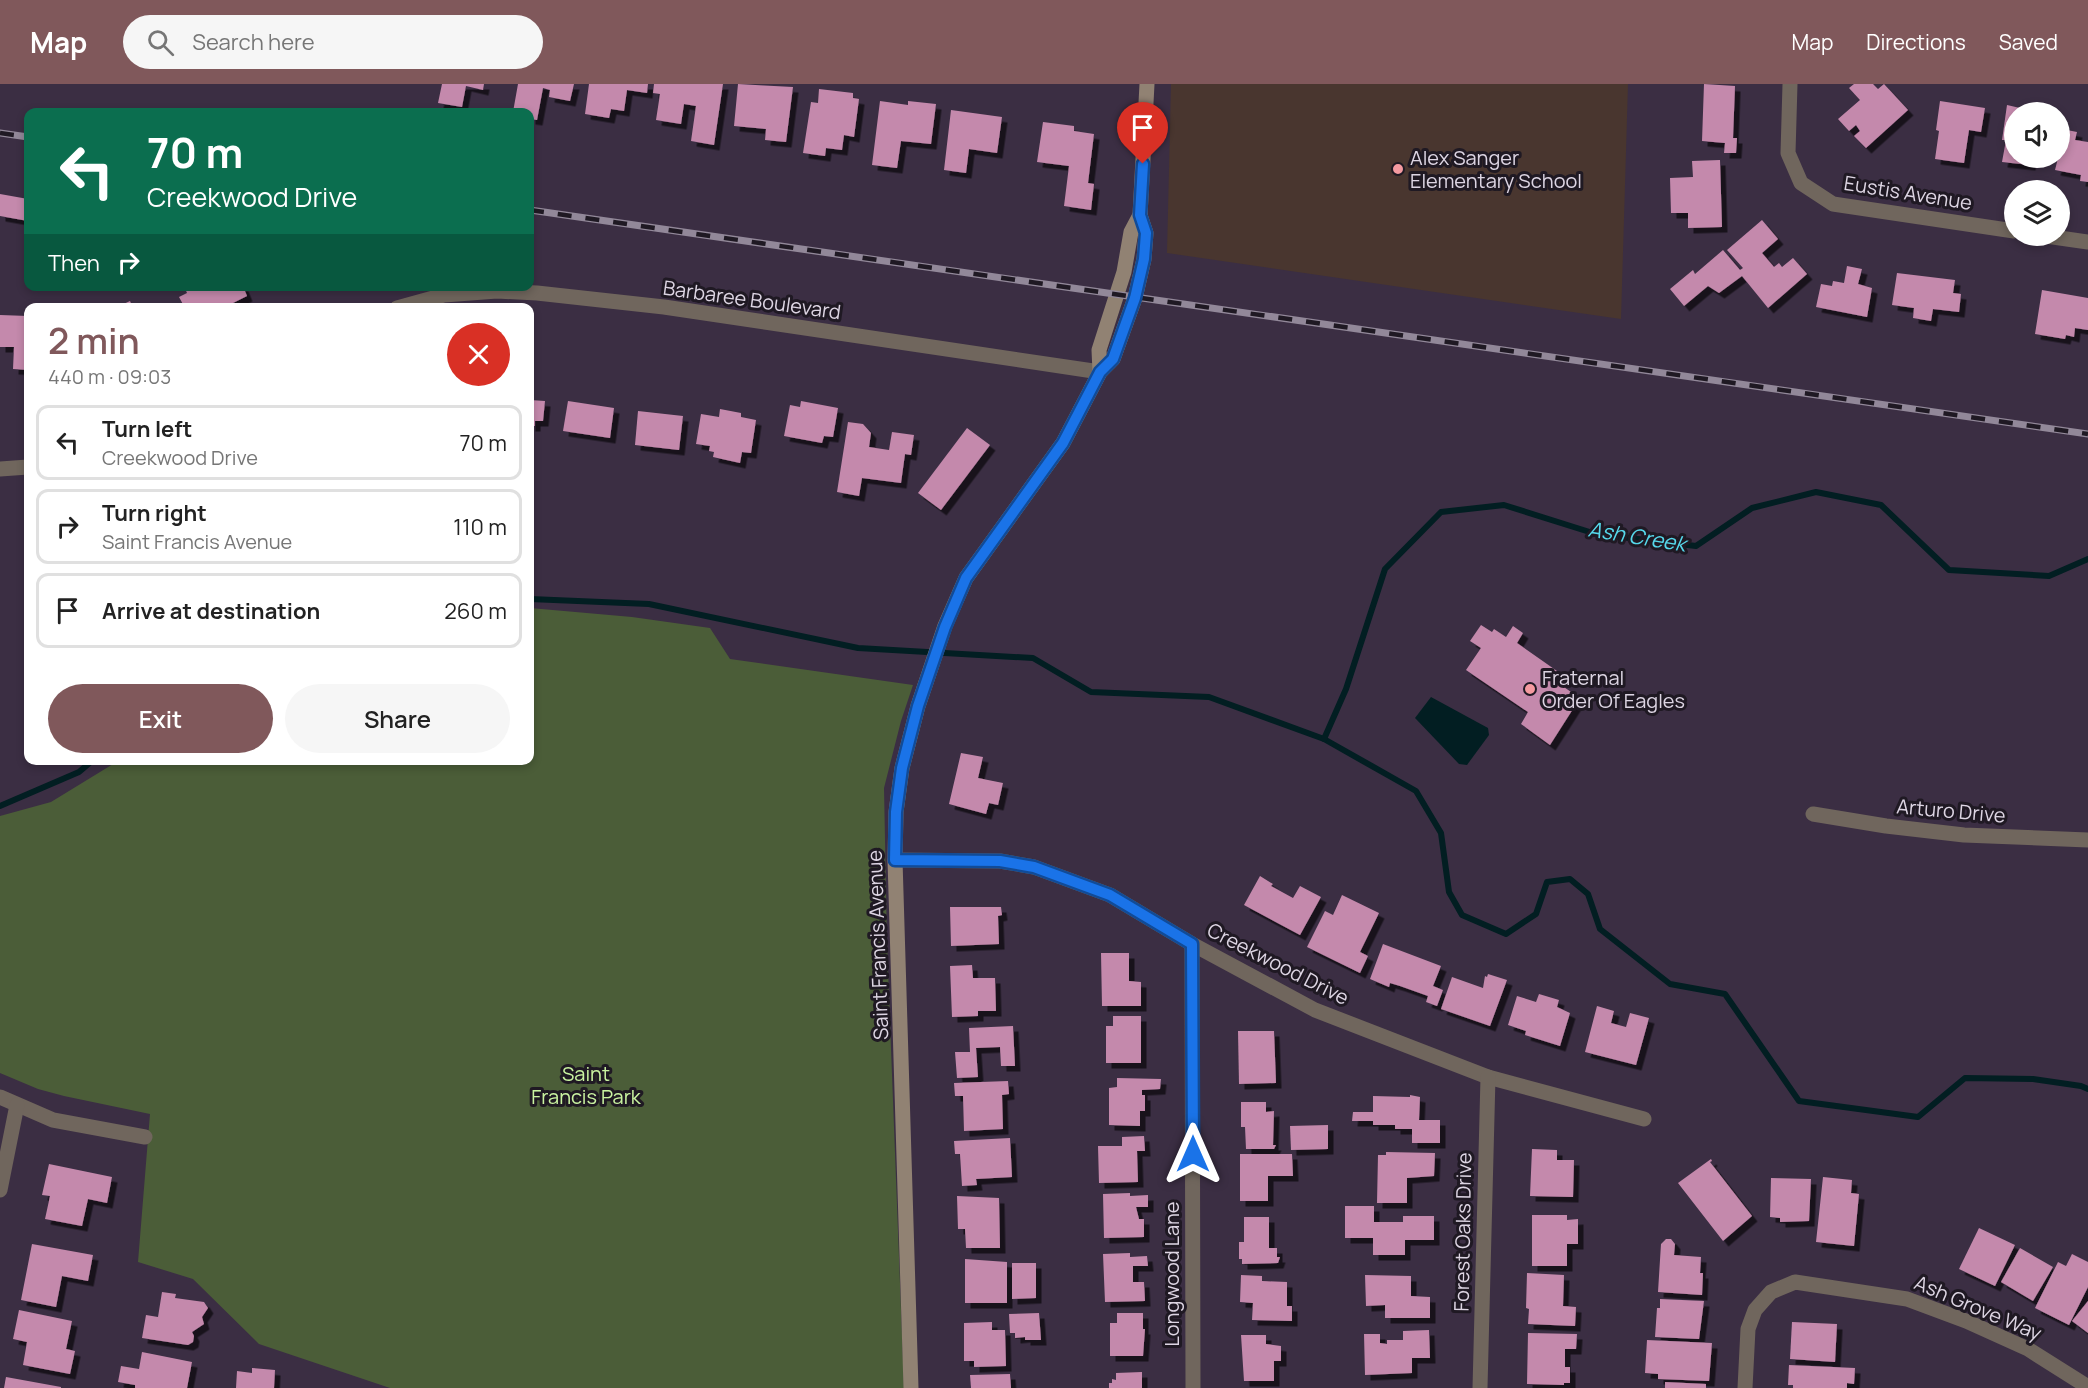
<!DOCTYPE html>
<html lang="en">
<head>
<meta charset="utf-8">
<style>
  :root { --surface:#fff; --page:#f6f6f6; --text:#222; --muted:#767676; --line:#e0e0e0; --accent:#80585b }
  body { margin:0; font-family:Manrope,sans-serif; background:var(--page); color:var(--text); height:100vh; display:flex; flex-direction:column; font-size:22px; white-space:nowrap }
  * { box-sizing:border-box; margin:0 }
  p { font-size:20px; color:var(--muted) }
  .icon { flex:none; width:33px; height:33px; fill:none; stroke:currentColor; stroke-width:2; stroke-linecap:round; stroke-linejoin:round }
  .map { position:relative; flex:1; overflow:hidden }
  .side { position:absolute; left:24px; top:219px; width:510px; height:462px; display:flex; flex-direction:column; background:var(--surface); border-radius:12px; box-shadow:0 3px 9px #0003 }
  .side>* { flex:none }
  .guide { position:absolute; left:24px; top:24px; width:510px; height:183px; border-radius:12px; box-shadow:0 3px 9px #0003; background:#0b6e4f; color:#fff; overflow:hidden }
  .tools { position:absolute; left:2004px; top:18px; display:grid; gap:12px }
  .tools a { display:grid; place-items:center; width:66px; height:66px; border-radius:50%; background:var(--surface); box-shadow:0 3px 9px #0003; font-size:30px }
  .pin { position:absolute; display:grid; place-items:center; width:51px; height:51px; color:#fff; margin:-62px -26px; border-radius:50% 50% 50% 0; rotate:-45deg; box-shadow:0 0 6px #0007 }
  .pin .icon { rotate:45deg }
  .me { position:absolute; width:66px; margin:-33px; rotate:0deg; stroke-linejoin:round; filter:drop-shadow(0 0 4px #0008) }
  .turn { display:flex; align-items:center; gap:21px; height:126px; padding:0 24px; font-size:27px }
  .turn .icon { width:78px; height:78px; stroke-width:2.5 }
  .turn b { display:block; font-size:42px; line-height:51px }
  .then { display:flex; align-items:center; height:57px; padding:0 24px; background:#0003; gap:12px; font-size:22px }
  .round { display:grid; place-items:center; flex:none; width:63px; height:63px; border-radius:32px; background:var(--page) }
  .overview { display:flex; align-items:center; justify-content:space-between; height:102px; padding:0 24px }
  h1 { font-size:36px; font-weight:600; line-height:45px; color:var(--accent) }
  .cta { display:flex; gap:12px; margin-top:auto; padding:12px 24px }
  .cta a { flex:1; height:69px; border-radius:36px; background:var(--accent); color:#fff; font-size:24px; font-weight:600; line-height:69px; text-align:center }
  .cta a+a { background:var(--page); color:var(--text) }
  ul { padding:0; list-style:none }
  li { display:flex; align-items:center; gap:18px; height:75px; margin:0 12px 9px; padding:0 12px; border:3px solid var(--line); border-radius:12px }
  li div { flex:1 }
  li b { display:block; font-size:22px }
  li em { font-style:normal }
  header { display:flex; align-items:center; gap:36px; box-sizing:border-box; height:84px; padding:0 30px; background:var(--accent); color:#fff }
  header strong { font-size:28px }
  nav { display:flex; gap:33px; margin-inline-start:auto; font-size:21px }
  .search { width:420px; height:54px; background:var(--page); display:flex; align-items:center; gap:15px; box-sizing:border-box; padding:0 21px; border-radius:33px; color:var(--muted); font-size:22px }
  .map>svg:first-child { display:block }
  .education { fill:#49362f }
  .green { fill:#4b5d38 }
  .water { fill:#021e22 }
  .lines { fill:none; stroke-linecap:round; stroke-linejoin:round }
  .stream { stroke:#021e22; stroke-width:6 }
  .building { fill:#c489ac; filter:url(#shadow) }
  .street { stroke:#70665d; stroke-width:15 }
  .secondary { stroke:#918273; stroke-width:15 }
  .rail-casing { stroke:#928899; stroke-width:7 }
  .rail { stroke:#1f1923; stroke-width:4.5; stroke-dasharray:14; stroke-linecap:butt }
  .route-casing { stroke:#114b97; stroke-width:15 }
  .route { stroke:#1a73e8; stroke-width:10 }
  .poi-dot { fill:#f49aa0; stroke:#1f1923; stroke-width:2 }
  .labels { text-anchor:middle; stroke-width:6; stroke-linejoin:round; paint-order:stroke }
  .poi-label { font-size:20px; fill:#ddd5e3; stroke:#1f1923; text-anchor:start }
  .street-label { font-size:20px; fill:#ddd5e3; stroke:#1f1923 }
  .park-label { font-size:20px; fill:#caf4a1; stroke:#1f1923 }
  .water-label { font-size:21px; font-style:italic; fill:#56d8eb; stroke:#1f1923 }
</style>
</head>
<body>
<header>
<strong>Map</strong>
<div class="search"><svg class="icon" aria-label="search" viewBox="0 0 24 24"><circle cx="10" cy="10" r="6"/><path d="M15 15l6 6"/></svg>Search here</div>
<nav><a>Map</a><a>Directions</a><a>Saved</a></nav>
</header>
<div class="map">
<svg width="2088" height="1304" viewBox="0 0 2088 1304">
  <defs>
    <filter id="shadow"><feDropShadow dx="5.5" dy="5.5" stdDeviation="0" flood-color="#0009"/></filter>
  </defs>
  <rect width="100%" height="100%" fill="#3b2e43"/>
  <polygon class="education" points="1171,0 1628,0 1621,235 1167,169"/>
  <polygon class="green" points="530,524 632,533 710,544 730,575 913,601 901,637 884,704 887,860 904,1304 390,1304 259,1260 193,1195 138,1178 150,1030 64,1012 38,1005 0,989 0,732 51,718 118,677 530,676"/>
  <polygon class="water" points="1431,613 1488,644 1489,651 1467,681 1459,680 1415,634"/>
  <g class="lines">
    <g class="stream">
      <polyline points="530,515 649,520 858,564 1033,574 1091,608 1209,613 1324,655 1416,707 1441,749 1449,808 1462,831 1506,850 1536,830 1547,798 1570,795 1588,810 1600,845 1670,900 1725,910 1799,1017 1918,1033 1965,994 2033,995 2081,1002 2088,1005"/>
      <polyline points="1324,655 1346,605 1385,485 1441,428 1504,421 1596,450 1696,462 1752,424 1816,408 1881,421 1949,486 2049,492 2088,475"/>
      <polyline points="0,722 79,688 93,676"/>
    </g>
  </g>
  <g class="building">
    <polygon points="442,0 484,0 483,6 466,2 462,23 438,19"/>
    <polygon points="518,0 574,0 570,17 549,13 550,6 543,4 537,36 530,35 530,28 513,28"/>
    <polygon points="589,0 648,0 647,9 627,6 624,27 611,25 609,34 585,30"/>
    <polygon points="654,0 723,0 714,61 691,57 696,22 684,20 681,40 656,36 660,10 653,9"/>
    <polygon points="738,0 793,3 786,58 765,56 766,45 734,42"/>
    <polygon points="1704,0 1735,2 1733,54 1737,54 1736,69 1724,69 1725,59 1702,57"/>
    <polygon points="1854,0 1873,0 1878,5 1884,0 1908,26 1866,64 1854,52 1860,47 1856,41 1849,47 1838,35 1860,16 1849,4"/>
    <polygon points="819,5 853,9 853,14 859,15 854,53 844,51 842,66 826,64 825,72 803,69 811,18 818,19"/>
    <polygon points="880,17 908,21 908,17 936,20 931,60 901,57 897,84 872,81"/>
    <polygon points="1940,17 1985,24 1981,48 1969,46 1964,79 1935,75 1939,47 1936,46"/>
    <polygon points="2007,21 2033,27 2014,28 2014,74 2031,74 2030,81 2002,78 2006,56 2002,56"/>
    <polygon points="951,26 1002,33 997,69 969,65 966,89 944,86"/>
    <polygon points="1043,38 1074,42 1074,47 1094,50 1088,99 1094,100 1091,126 1064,122 1069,82 1037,78"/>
    <polygon points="2067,46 2077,48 2075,56 2088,58 2088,98 2080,97 2081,91 2055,86 2058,74 2060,74 2060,61 2064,61"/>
    <polygon points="1720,76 1722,143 1688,144 1688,129 1671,129 1670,94 1693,93 1692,77"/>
    <polygon points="0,110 28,115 28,137 0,132"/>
    <polygon points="1762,136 1778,155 1762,169 1774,183 1779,179 1782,183 1793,174 1807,190 1768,224 1742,192 1719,209 1708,202 1684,222 1670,205 1693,186 1695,190 1723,166 1740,186 1743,184 1727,166"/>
    <polygon points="1847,182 1862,185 1858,200 1872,204 1867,233 1816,223 1821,200 1832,202 1833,197 1844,199"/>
    <polygon points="1897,189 1955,196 1953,209 1961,210 1959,228 1933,225 1931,237 1913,234 1914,224 1892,221"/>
    <polygon points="184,202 243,202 247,212 223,224 185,224 179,213 187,209"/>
    <polygon points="2042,206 2088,214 2088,246 2075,244 2074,253 2066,251 2065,255 2035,250"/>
    <polygon points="130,217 133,224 115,224"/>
    <polygon points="0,231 28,232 28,286 13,285 14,263 0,263"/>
    <polygon points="530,316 545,317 543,337 535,337 535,342 530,342"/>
    <polygon points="568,317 614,324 610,354 563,347"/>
    <polygon points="801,317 838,324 833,353 824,352 822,359 784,352 790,321 800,323"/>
    <polygon points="720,325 741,329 741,333 756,336 751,369 742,368 740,379 713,373 714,368 709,367 710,362 696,360 701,330 719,333"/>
    <polygon points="638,327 683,332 679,366 635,361"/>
    <polygon points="848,338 863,340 871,349 869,363 889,366 892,348 914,351 911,371 905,370 901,399 862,394 859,412 837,408"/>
    <polygon points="967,344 990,361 941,426 918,409"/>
    <polygon points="1481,541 1492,548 1494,545 1506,553 1513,542 1523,549 1517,559 1557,587 1552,595 1580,614 1550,661 1521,640 1528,628 1466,586 1481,564 1470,557"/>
    <polygon points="961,669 983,673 978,694 1003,699 998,721 989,719 986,730 949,720"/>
    <polygon points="1260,792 1273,800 1271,802 1293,814 1300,802 1321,813 1300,851 1244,821"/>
    <polygon points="1342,811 1379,829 1360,868 1368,872 1360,889 1307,863 1325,827 1333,831"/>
    <polygon points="950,823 1001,823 1002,831 998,832 999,860 951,862"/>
    <polygon points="1383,860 1441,882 1433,902 1443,906 1437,922 1426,918 1428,912 1400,902 1390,899 1389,903 1370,895"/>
    <polygon points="1101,869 1129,869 1129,897 1141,898 1141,922 1102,922"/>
    <polygon points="972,881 973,894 995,894 996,927 978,927 978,932 952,933 950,882"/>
    <polygon points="1488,890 1507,896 1490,942 1441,925 1452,893 1483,904 1485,892 1487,893"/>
    <polygon points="1539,910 1559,916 1557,923 1570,929 1560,962 1525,951 1526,947 1508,941 1517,912 1536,918"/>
    <polygon points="1597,922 1614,927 1611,939 1626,943 1630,929 1649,934 1636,981 1585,968"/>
    <polygon points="1113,932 1141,932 1141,979 1106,979 1106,942 1113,942"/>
    <polygon points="1013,942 1015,982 1001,982 1000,963 976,964 978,993 957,994 955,968 970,968 969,944"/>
    <polygon points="1238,947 1274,947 1276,999 1239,1000"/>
    <polygon points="1117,994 1161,995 1160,1005 1142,1006 1142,1011 1145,1011 1145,1027 1140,1027 1140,1042 1109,1041 1109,1004 1117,1003"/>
    <polygon points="1008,997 1009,1010 1002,1011 1003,1045 964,1047 963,1012 955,1012 954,999"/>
    <polygon points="1410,1011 1420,1013 1419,1036 1440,1036 1440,1059 1412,1059 1412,1045 1395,1045 1395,1041 1373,1041 1373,1037 1352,1037 1353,1028 1373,1028 1373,1012 1410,1013"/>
    <polygon points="1241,1018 1266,1018 1266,1028 1274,1027 1273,1061 1276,1061 1274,1065 1246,1065 1245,1043 1241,1043"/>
    <polygon points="1328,1041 1328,1065 1291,1066 1290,1042"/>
    <polygon points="1144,1052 1145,1067 1137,1067 1138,1098 1099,1099 1098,1062 1122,1062 1122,1053"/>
    <polygon points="1010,1054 1012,1093 976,1095 977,1101 962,1102 960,1070 955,1070 954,1057"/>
    <polygon points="1532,1065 1557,1066 1557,1076 1574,1076 1573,1113 1530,1112"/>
    <polygon points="1386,1068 1435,1069 1434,1092 1407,1094 1407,1119 1377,1119 1378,1071 1386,1071"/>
    <polygon points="1240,1070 1292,1070 1293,1092 1268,1092 1268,1117 1240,1117"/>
    <polygon points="1711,1075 1712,1077 1710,1078 1752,1132 1723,1157 1678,1099"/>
    <polygon points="49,1080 112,1093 107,1119 88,1115 82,1142 45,1135 50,1112 42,1111"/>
    <polygon points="1823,1093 1852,1096 1851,1109 1859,1110 1854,1162 1816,1158"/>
    <polygon points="1771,1094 1811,1095 1809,1137 1780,1138 1780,1134 1770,1133"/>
    <polygon points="1130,1109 1130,1112 1148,1111 1148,1123 1136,1123 1139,1135 1144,1135 1144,1153 1104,1154 1103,1110"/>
    <polygon points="957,1112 999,1114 1000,1164 966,1164 965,1145 958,1145"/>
    <polygon points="1345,1122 1374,1122 1374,1138 1403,1138 1403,1132 1434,1132 1434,1156 1405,1156 1405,1171 1373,1171 1373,1154 1345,1154"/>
    <polygon points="1532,1131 1567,1131 1567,1136 1578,1135 1578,1160 1567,1160 1567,1182 1532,1182"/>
    <polygon points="1244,1133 1269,1133 1269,1164 1277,1164 1277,1173 1280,1173 1278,1179 1242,1180 1242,1175 1239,1175 1239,1158 1244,1158"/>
    <polygon points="1979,1144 2015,1161 1995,1202 1959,1185"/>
    <polygon points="1666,1155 1671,1155 1675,1160 1674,1171 1701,1173 1700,1189 1703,1189 1702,1211 1658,1208 1661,1160"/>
    <polygon points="32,1160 93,1171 88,1197 62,1192 56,1223 21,1216"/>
    <polygon points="2020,1164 2053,1183 2033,1217 2001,1198"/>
    <polygon points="1130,1169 1130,1173 1147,1172 1148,1182 1133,1182 1133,1198 1144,1198 1145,1217 1105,1218 1103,1170"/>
    <polygon points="2072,1170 2088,1178 2088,1203 2069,1241 2035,1224 2058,1178 2066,1182"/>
    <polygon points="965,1175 1007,1178 1007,1219 965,1219"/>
    <polygon points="1012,1179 1036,1179 1036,1214 1012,1215"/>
    <polygon points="1527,1189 1564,1191 1563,1222 1576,1223 1575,1242 1528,1240 1529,1225 1526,1224"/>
    <polygon points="1241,1191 1262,1192 1262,1197 1287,1198 1287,1222 1292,1222 1292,1237 1252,1236 1253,1219 1240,1218"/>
    <polygon points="1365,1191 1411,1192 1411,1212 1430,1213 1430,1234 1385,1234 1385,1221 1366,1222"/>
    <polygon points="162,1208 176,1210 175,1214 204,1218 208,1224 202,1233 204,1240 192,1248 194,1252 193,1258 188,1261 142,1254 146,1231 158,1233"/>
    <polygon points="1660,1215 1704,1217 1699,1255 1655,1253 1657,1224 1660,1224"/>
    <polygon points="2088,1217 2088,1249 2072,1237"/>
    <polygon points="19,1226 72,1237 66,1265 75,1267 70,1290 23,1281 27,1258 13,1255"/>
    <polygon points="1039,1229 1041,1256 1025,1256 1025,1253 1015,1254 1015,1249 1010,1249 1009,1230"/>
    <polygon points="1117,1229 1143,1229 1143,1245 1145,1245 1143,1272 1110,1272 1110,1239 1117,1239"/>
    <polygon points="992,1238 992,1246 1005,1246 1006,1282 974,1283 974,1277 964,1277 964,1239"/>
    <polygon points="1792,1238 1837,1240 1835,1278 1790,1275"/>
    <polygon points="1429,1246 1430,1274 1412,1274 1412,1289 1365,1291 1364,1250 1380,1250 1380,1259 1387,1260 1387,1256 1403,1256 1403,1247"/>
    <polygon points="1528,1249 1577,1250 1576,1265 1565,1265 1565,1283 1570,1283 1570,1299 1564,1299 1564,1301 1527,1300"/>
    <polygon points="1241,1251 1266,1251 1266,1260 1281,1262 1281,1277 1274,1277 1274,1297 1244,1297"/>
    <polygon points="1647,1256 1712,1259 1709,1297 1658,1295 1658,1290 1645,1289"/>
    <polygon points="142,1268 192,1278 187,1304 135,1304 135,1301 118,1298 121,1282 139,1285"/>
    <polygon points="1789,1281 1855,1284 1854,1300 1847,1299 1847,1304 1793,1304 1793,1301 1788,1301"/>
    <polygon points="252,1284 275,1286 274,1304 236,1304 237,1287 252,1289"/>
    <polygon points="1142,1288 1142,1304 1109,1304 1109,1299 1112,1299 1112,1295 1116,1296 1116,1289"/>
    <polygon points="1010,1290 1011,1304 971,1304 970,1291"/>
    <polygon points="6,1293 61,1303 61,1304 4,1304"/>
    <polygon points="1665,1298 1706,1300 1706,1304 1665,1304"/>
  </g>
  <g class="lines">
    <g class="street">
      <polyline points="1790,0 1788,69 1801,99 1833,120 2014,147"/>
      <polyline points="2046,152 2088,158"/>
      <polyline points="397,224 444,211 497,207 537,209 664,223 1100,288"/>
      <polyline points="0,385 28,383"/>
      <polyline points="1813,730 1886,742 1964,751 2088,756"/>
      <polyline points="895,776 1000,777 1034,783 1110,811 1192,860 1315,926 1488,993 1644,1035"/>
      <polyline points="1192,860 1193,1304"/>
      <polyline points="0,1013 53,1036 145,1053"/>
      <polyline points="0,1106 17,1021"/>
      <polyline points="1480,1304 1488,993"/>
      <polyline points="1745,1304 1748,1245 1755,1226 1771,1208 1795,1198 1907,1215 1966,1237 2028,1265 2088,1303"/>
    </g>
    <g class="secondary">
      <polyline points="1100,288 1099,266 1124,188 1131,148 1140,131"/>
      <polyline points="911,1304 895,776 896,728 902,684 918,622 945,542 966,494 1063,359 1100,288 1113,275 1135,214 1144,175 1146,149 1140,131 1147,0"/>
    </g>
    <g class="rail-casing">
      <g id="rail">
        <polyline points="0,49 28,53"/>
        <polyline points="530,126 2088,350"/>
      </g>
    </g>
    <use href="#rail" class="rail"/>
  </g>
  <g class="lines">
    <g class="route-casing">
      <polyline id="route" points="1143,80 1140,131 1146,149 1144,175 1135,214 1113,275 1100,288 1063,359 966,494 945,543 918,622 902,684 896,728 895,776 1000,777 1034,783 1110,811 1192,860 1193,1070"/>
    </g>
    <use href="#route" class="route"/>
  </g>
  <g class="poi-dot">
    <circle cx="1398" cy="85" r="6"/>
    <circle cx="1530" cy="605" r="6"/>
  </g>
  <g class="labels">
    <g class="poi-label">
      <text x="1410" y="81">Alex Sanger<tspan x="1410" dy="23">Elementary School</tspan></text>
      <text x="1542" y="601">Fraternal<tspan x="1542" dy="23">Order Of Eagles</tspan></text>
    </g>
    <g class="street-label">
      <text transform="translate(1908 109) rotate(9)" y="7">Eustis Avenue</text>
      <text transform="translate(752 216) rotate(8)" y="7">Barbaree Boulevard</text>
      <text transform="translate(1951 727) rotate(5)" y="7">Arturo Drive</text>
      <text transform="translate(878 861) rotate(-92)" y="7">Saint Francis Avenue</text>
      <text transform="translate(1278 880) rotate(27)" y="7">Creekwood Drive</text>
      <text transform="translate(1463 1148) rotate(-89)" y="7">Forest Oaks Drive</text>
      <text transform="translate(1172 1190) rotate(-90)" y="7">Longwood Lane</text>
      <text transform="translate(1978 1224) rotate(23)" y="7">Ash Grove Way</text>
    </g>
    <g class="park-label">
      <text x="586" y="997">Saint<tspan x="586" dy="23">Francis Park</tspan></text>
    </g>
    <g class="water-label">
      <text transform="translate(1637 453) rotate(9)" y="7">Ash Creek</text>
    </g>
  </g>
</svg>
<div class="tools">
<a><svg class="icon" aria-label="sound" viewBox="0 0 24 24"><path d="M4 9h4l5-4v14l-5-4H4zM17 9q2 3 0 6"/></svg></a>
<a><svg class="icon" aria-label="layers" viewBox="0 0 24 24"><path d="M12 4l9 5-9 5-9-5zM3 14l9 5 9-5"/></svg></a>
</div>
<div class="pin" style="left:1143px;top:80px;background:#d93025"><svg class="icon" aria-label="arrive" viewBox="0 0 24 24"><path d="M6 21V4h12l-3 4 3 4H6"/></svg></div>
<svg class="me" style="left:1193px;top:1070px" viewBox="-20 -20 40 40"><path d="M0-17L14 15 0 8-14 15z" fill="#1a73e8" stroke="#fff" stroke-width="4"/></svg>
<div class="guide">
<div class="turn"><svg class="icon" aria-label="left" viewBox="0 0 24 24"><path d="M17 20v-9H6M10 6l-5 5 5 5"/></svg><div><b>70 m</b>Creekwood Drive</div></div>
<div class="then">Then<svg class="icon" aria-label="right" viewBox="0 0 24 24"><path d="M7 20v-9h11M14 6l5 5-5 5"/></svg></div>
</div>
<section class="side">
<div class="overview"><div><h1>2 min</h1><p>440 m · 09:03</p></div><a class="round" style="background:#d93025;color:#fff"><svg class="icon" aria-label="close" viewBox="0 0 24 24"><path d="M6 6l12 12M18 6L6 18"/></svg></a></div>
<ul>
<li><svg class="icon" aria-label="left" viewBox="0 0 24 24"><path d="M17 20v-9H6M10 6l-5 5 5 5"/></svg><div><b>Turn left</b><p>Creekwood Drive</p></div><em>70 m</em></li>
<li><svg class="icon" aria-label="right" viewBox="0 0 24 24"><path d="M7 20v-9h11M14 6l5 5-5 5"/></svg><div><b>Turn right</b><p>Saint Francis Avenue</p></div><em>110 m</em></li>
<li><svg class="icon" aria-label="arrive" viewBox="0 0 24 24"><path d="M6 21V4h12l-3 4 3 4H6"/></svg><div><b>Arrive at destination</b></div><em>260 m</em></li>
</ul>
<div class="cta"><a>Exit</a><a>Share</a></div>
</section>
</div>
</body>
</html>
